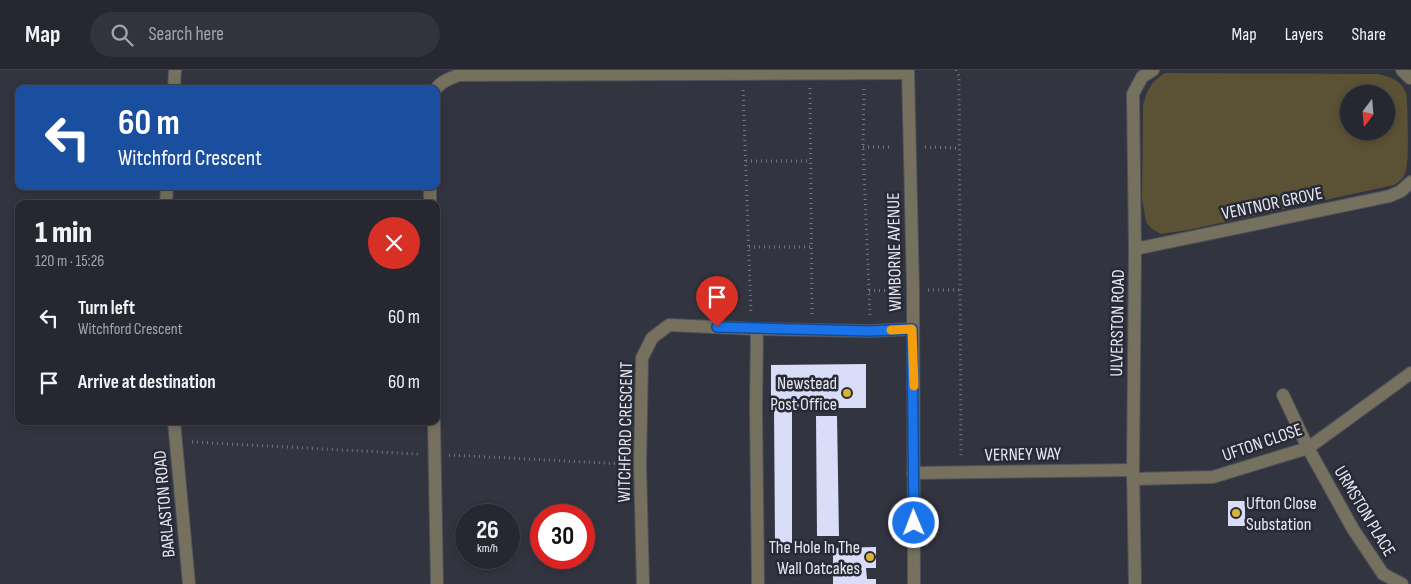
<!DOCTYPE html>
<html lang="en">
<head>
<meta charset="utf-8">
<style>
  :root { --surface:#262730; --page:#32333c; --text:#f1f3f6; --muted:#a4a5ab; --line:#42444c }
  body { margin:0; font-family:"Sofia Sans Condensed",sans-serif; background:var(--page); color:var(--text); height:100vh; display:flex; flex-direction:column; font-size:19px; white-space:nowrap }
  * { box-sizing:border-box; margin:0 }
  p { font-size:16px; color:var(--muted) }
  .icon { flex:none; width:28px; height:28px; fill:none; stroke:currentColor; stroke-width:2; stroke-linecap:round; stroke-linejoin:round }
  .map { position:relative; flex:1; overflow:hidden }
  .panel { position:absolute; left:15px; top:130px; width:425px; height:225px; display:flex; flex-direction:column; background:var(--surface); border-radius:10px; box-shadow:0 2px 8px #0003,0 0 0 1px var(--line) }
  .panel>* { flex:none }
  .hud { position:absolute; left:15px; top:15px; width:425px; height:105px; border-radius:10px; box-shadow:0 2px 8px #0003,0 0 0 1px var(--line); background:#1a4fa0; color:#fff; overflow:hidden }
  .needle { width:32px; rotate:196deg }
  .tools { position:absolute; left:1340px; top:15px; display:grid; gap:10px }
  .tools a { display:grid; place-items:center; width:55px; height:55px; border-radius:50%; background:var(--surface); box-shadow:0 2px 8px #0003,0 0 0 1px var(--line); font-size:25px }
  .speed { position:absolute; left:455px; top:434px; display:flex; gap:10px; font-size:25px; font-weight:700; text-align:center }
  .speed>* { display:grid; place-content:center; width:65px; height:65px; border-radius:50%; background:var(--surface); box-shadow:0 2px 8px #0003,0 0 0 1px var(--line); line-height:1 }
  .speed small { font-size:12px; font-weight:400 }
  .speed .limit { border:8px solid #d22; background:#fff; color:#111 }
  .pin { position:absolute; display:grid; place-items:center; width:42px; height:42px; color:#fff; margin:-51px -21px; border-radius:50% 50% 50% 0; rotate:-45deg; box-shadow:0 0 5px #0007 }
  .pin .icon { rotate:45deg }
  .me { position:absolute; width:55px; margin:-28px; rotate:359deg; stroke-linejoin:round; filter:drop-shadow(0 0 4px #0008) }
  .turn { display:flex; align-items:center; gap:18px; height:105px; padding:0 20px; font-size:22px }
  .turn .icon { width:65px; height:65px; stroke-width:2.5 }
  .turn b { display:block; font-size:35px; line-height:42px }
  .round { display:grid; place-items:center; flex:none; width:52px; height:52px; border-radius:26px; background:var(--page) }
  .summary { display:flex; align-items:center; justify-content:space-between; height:85px; padding:0 20px }
  h1 { font-size:30px; font-weight:800; line-height:38px }
  ul { padding:0; list-style:none }
  li { display:flex; align-items:center; gap:15px; height:65px; padding:0 20px }
  li div { flex:1 }
  li b { display:block; font-size:19px }
  li em { font-style:normal }
  header { display:flex; align-items:center; gap:30px; box-sizing:border-box; height:70px; padding:0 25px; background:var(--surface); border-bottom:1px solid var(--line) }
  header strong { font-size:24px }
  nav { display:flex; gap:28px; margin-inline-start:auto; font-size:18px }
  .search { width:350px; height:45px; background:var(--page); display:flex; align-items:center; gap:12px; box-sizing:border-box; padding:0 18px; border-radius:28px; color:var(--muted); font-size:19px }
  .map>svg:first-child { display:block }
  .green { fill:#5b5134; fill-rule:evenodd }
  .building { fill:#d9ddf8 }
  .lines { fill:none; stroke-linecap:round; stroke-linejoin:round }
  .minor-casing { stroke:#4f515c; stroke-width:14 }
  .path { stroke:#757681; stroke-width:3; stroke-dasharray:1 4; stroke-linecap:butt }
  .minor { stroke:#76705e; stroke-width:12 }
  .route-casing { stroke:#114b97; stroke-width:12 }
  .route { stroke:#1a73e8; stroke-width:9 }
  .slow { stroke:#f59e0b; stroke-width:9 }
  .poi-dot { fill:#d9b334; stroke:#282a36; stroke-width:2 }
  .labels { text-anchor:middle; stroke-width:5; stroke-linejoin:round; paint-order:stroke }
  .street-label { font-size:18px; fill:#e7e8f1; stroke:#282a36 }
  .poi-label { font-size:18px; fill:#e7e8f1; stroke:#282a36; text-anchor:end }
</style>
</head>
<body>
<header>
<strong>Map</strong>
<div class="search"><svg class="icon" aria-label="search" viewBox="0 0 24 24"><circle cx="10" cy="10" r="6"/><path d="M15 15l6 6"/></svg>Search here</div>
<nav><a>Map</a><a>Layers</a><a>Share</a></nav>
</header>
<div class="map">
<svg width="1411" height="514" viewBox="0 0 1411 514">
  <rect width="100%" height="100%" fill="#323440"/>
  <path class="green" d="M 1165,3 L 1378,4 C 1389,6 1402,11 1406,23 C 1408,30 1409,93 1406,100 C 1404,108 1401,111 1394,115 L 1188,160 L 1161,164 L 1152,159 L 1146,152 L 1142,129 L 1143,35 C 1148,18 1150,13 1165,3 ZM 1349,24 L 1386,24 L 1386,61 L 1349,61 Z"/>
  <g class="building">
    <polygon points="866,294 866,338 792,338 792,473 775,473 774,339 771,338 771,295"/>
    <polygon points="816,346 837,346 839,466 817,466"/>
    <rect x="1228" y="431" width="17" height="25"/>
    <polygon points="876,477 876,498 866,498 867,509 876,509 876,514 833,514 833,478"/>
  </g>
  <g class="lines">
    <g class="minor-casing">
      <g id="minor">
        <polyline points="908,0 913,220 914,514"/>
        <polyline points="1402,0 1410,8 1411,7"/>
        <polyline points="174,19 175,0"/>
        <path d="M 436,19 C 441,11 451,8 459,5 L 908,3"/>
        <polyline points="430,116 430,134"/>
        <polyline points="166,134 167,116"/>
        <polyline points="1135,179 1390,126 1401,121 1411,112"/>
        <polyline points="757,259 756,338 758,514"/>
        <polyline points="1283,325 1308,378 1353,459 1383,504 1402,514"/>
        <polyline points="174,351 189,514"/>
        <polyline points="434,351 437,514"/>
        <polyline points="913,403 1133,400"/>
        <polyline points="1133,409 1213,407 1308,378 1411,303"/>
        <polyline points="643,514 640,395 642,288 652,268 669,255 757,259 870,261 912,259"/>
        <polyline points="1135,514 1133,400 1135,179 1133,24 1142,7 1153,0"/>
      </g>
    </g>
    <g class="path">
      <polyline points="956,0 959,6 961,387"/>
      <polyline points="810,18 812,244"/>
      <polyline points="864,19 863,77 870,245"/>
      <polyline points="743,20 751,244"/>
      <polyline points="863,77 893,77"/>
      <polyline points="925,77 959,78"/>
      <polyline points="746,91 811,91"/>
      <polyline points="749,177 812,177"/>
      <polyline points="928,220 960,220"/>
      <polyline points="869,221 896,220"/>
      <polyline points="192,372 418,384"/>
      <polyline points="449,385 625,394"/>
    </g>
    <use href="#minor" class="minor"/>
  </g>
  <g class="lines">
    <g class="route-casing">
      <polyline id="route" points="717,257 870,261 912,259 914,453"/>
    </g>
    <use href="#route" class="route"/>
    <polyline class="slow" points="891,260 912,259 914,316"/>
  </g>
  <g class="poi-dot">
    <circle cx="847" cy="323" r="5"/>
    <circle cx="1236" cy="443" r="5"/>
    <circle cx="870" cy="487" r="5"/>
  </g>
  <g class="labels">
    <g class="street-label">
      <text transform="translate(1272 133) rotate(-12)" y="6">VENTNOR GROVE</text>
      <text transform="translate(894 182) rotate(-91)" y="6">WIMBORNE AVENUE</text>
      <text transform="translate(1117 253) rotate(-89)" y="6">ULVERSTON ROAD</text>
      <text transform="translate(625 362) rotate(-89)" y="6">WITCHFORD CRESCENT</text>
      <text transform="translate(1262 372) rotate(-19)" y="6">UFTON CLOSE</text>
      <text transform="translate(1023 384) rotate(-1)" y="6">VERNEY WAY</text>
      <text transform="translate(164 434) rotate(-95)" y="6">BARLASTON ROAD</text>
      <text transform="translate(1365 441) rotate(59)" y="6">URMSTON PLACE</text>
    </g>
    <g class="poi-label">
      <text x="837" y="319">Newstead<tspan x="837" dy="21">Post Office</tspan></text>
      <text x="1246" y="439" text-anchor="start">Ufton Close<tspan x="1246" dy="21">Substation</tspan></text>
      <text x="860" y="483">The Hole In The<tspan x="860" dy="21">Wall Oatcakes</tspan></text>
    </g>
  </g>
</svg>
<div class="tools">
<a><svg class="needle" viewBox="-14 -14 28 28"><path d="M0-13l5 13h-10z" fill="#e53935"/><path d="M0 13l5-13h-10z" fill="#a4a5ab"/></svg></a>
</div>
<div class="speed"><div>26<small>km/h</small></div><div class="limit">30</div></div>
<div class="pin" style="left:717px;top:257px;background:#d93025"><svg class="icon" aria-label="arrive" viewBox="0 0 24 24"><path d="M6 21V4h12l-3 4 3 4H6"/></svg></div>
<svg class="me" style="left:914px;top:453px" viewBox="-20 -20 40 40"><circle r="17" fill="#1a73e8" stroke="#fff" stroke-width="3"/><path d="M0-11L8 9 0 5-8 9z" fill="#fff"/></svg>
<div class="hud">
<div class="turn"><svg class="icon" aria-label="left" viewBox="0 0 24 24"><path d="M17 20v-9H6M10 6l-5 5 5 5"/></svg><div><b>60 m</b>Witchford Crescent</div></div>
</div>
<section class="panel">
<div class="summary"><div><h1>1 min</h1><p>120 m · 15:26</p></div><a class="round" style="background:#d93025;color:#fff"><svg class="icon" aria-label="close" viewBox="0 0 24 24"><path d="M6 6l12 12M18 6L6 18"/></svg></a></div>
<ul>
<li><svg class="icon" aria-label="left" viewBox="0 0 24 24"><path d="M17 20v-9H6M10 6l-5 5 5 5"/></svg><div><b>Turn left</b><p>Witchford Crescent</p></div><em>60 m</em></li>
<li><svg class="icon" aria-label="arrive" viewBox="0 0 24 24"><path d="M6 21V4h12l-3 4 3 4H6"/></svg><div><b>Arrive at destination</b></div><em>60 m</em></li>
</ul>
</section>
</div>
</body>
</html>
